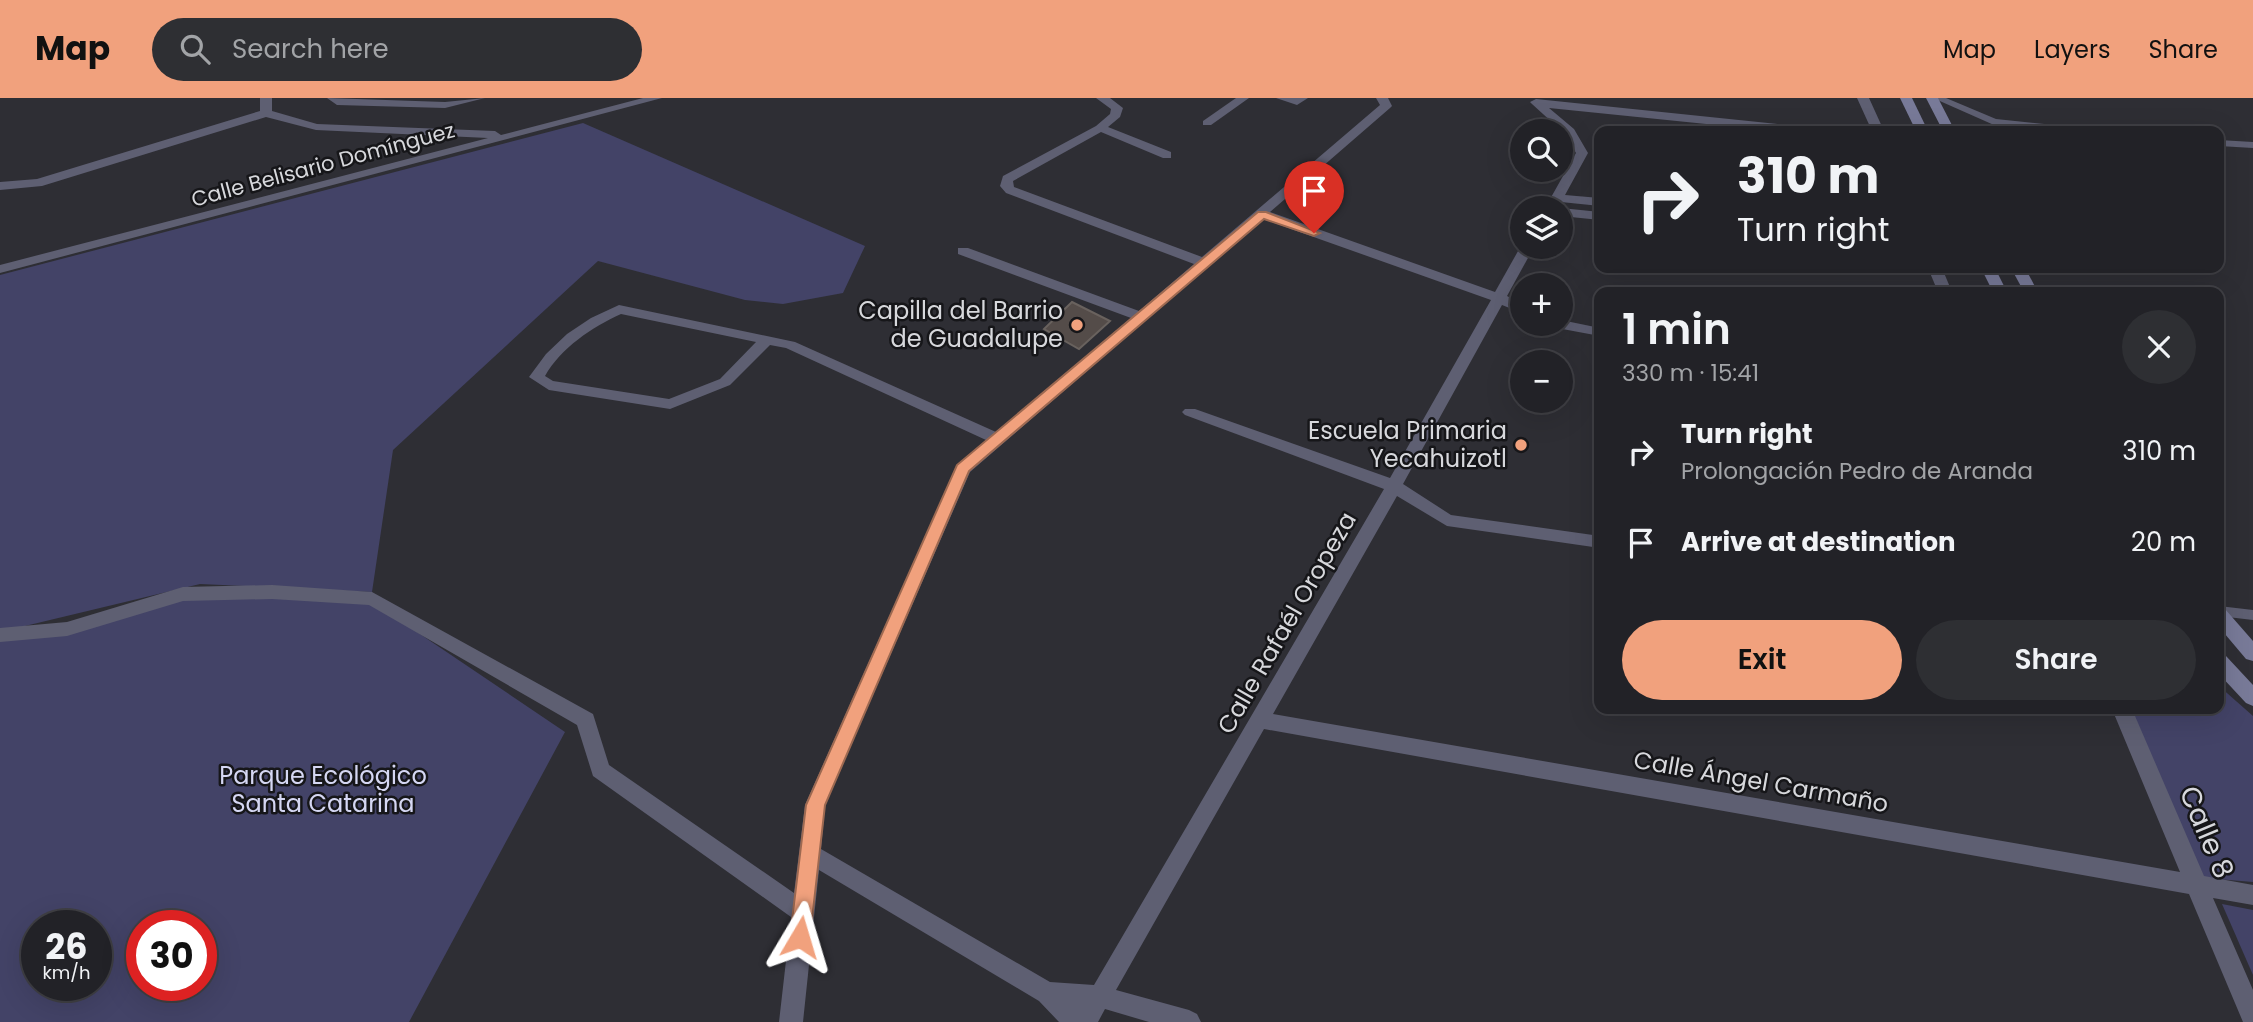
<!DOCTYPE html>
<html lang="en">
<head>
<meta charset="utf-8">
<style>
  :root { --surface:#222227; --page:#2e2f33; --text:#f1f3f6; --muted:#a2a4a7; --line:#3f3f44; --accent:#f1a17d }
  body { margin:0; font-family:Poppins,sans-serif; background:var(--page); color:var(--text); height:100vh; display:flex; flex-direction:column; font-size:26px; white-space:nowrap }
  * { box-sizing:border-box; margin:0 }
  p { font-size:23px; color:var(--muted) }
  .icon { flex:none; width:38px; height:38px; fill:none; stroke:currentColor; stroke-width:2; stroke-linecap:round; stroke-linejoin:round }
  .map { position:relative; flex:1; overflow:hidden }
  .panel { position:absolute; left:1594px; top:189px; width:630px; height:427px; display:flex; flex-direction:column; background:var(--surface); border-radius:14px; box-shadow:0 7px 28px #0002,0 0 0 2px var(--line) }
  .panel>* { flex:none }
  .hud { position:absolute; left:1594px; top:28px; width:630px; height:147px; border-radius:14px; box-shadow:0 7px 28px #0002,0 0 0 2px var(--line); background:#222227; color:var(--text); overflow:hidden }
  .fabs { position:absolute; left:1510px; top:21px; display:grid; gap:14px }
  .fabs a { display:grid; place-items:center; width:63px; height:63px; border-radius:50%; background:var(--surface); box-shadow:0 7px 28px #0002,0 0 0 2px var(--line); font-size:35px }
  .speed { position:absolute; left:21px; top:812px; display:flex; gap:14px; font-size:35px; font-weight:700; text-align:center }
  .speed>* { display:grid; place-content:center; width:91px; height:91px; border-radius:50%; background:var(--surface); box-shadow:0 7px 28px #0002,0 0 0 2px var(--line); line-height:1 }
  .speed small { font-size:18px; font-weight:400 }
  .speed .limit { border:10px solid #d22; background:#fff; color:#111 }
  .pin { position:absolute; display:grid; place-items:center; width:60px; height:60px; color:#fff; margin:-72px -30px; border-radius:50% 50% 50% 0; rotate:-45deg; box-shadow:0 0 7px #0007 }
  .pin .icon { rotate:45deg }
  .me { position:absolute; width:77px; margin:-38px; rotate:7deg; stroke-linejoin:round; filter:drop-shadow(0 0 5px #0008) }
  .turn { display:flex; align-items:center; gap:24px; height:147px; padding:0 28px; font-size:32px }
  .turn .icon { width:91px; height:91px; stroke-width:2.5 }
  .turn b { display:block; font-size:49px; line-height:60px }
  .round { display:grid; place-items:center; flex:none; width:74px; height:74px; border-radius:37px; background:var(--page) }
  .overview { display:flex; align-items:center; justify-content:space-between; height:119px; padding:0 28px }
  h1 { font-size:42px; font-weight:600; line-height:52px }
  .cta { display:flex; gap:14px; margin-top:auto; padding:14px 28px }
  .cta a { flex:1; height:80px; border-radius:42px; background:var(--accent); color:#111; font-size:28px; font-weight:600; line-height:80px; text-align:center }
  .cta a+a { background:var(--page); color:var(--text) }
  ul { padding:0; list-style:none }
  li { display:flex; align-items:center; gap:21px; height:91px; padding:0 28px }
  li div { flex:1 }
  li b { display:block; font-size:26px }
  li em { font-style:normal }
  header { display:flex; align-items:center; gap:42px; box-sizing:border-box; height:98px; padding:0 35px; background:var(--accent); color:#111 }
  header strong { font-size:33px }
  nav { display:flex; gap:38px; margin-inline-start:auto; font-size:24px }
  .search { width:490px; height:63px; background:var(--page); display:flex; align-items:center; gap:18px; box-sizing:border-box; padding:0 24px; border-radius:38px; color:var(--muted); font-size:26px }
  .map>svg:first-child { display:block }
  .green { fill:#434367; fill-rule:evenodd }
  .building { fill:#544c49; stroke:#69625e; stroke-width:2 }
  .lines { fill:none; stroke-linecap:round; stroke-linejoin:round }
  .service { fill:#5e5f72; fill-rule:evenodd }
  .minor { fill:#5e5f72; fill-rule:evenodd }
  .secondary { fill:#787a98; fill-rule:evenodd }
  .route { fill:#f1a17d; stroke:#9d6951; stroke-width:2 }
  .poi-dot { fill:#f1a17d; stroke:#161619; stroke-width:2.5 }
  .labels { text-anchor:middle; stroke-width:5; stroke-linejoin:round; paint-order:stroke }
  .far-street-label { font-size:21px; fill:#d7d8dc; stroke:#161619 }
  .poi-label { font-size:24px; fill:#d7d8dc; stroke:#161619; text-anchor:end }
  .street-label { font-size:24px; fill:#d7d8dc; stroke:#161619 }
  .park-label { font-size:24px; fill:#d5d7f3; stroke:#161619 }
  .near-street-label { font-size:28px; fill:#d7d8dc; stroke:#161619 }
</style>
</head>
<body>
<header>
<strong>Map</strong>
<div class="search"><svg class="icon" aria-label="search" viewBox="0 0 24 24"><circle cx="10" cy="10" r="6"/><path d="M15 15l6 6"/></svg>Search here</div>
<nav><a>Map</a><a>Layers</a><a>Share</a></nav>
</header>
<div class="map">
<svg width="2253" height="924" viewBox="0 0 2253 924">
  <rect width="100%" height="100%" fill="#2e2e34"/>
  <g class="green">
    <polygon points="583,25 865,148 843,195 783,206 745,202 598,163 393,352 372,494 200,486 0,534 0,177"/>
    <path d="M 180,498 L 371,503 L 565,634 L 409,924 L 0,924 L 0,539 L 66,533 ZM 37,828 L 96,828 L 96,887 L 37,887 ZM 142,828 L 201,828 L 201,887 L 142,887 Z"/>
    <polygon points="2219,588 2253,618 2253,784 2193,779 2122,611 2219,611"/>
    <polygon points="2222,806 2253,812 2253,877"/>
  </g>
  <polygon class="building" points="1072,204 1110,223 1079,251 1044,231"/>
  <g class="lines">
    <g class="service">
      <polygon points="1933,0 1946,0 1996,21 2083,30 2088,33 2058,33 1994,27"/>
      <polygon points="2219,42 2253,44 2253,50 2219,48"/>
      <polygon points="2219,508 2253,512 2253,522 2219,518"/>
    </g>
    <g class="minor">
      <polygon points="260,0 272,0 272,13 317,26 495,33 501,37 643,0 662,0 0,175 0,167 488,40 316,32 266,19 42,88 0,92 0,84 37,81 260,13"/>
      <polygon points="327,0 445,4 485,0 445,10 337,7"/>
      <path d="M 1096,0 L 1110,0 L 1123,10 L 1120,19 L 1108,29 L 1171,54 L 1171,60 L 1163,60 L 1101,34 L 1013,83 L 1014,89 L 1202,159 L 1380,7 L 1376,0 L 1388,0 L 1392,8 L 1390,10 L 1270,114 L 1495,194 L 1522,146 L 1522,149 L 1534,149 L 1507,198 L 1522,206 L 1522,215 L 1502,207 L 1403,386 L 1451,417 L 1600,438 L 1600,450 L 1447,428 L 1397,398 L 1273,616 L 2180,774 L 2112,611 L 2132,611 L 2204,778 L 2253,787 L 2253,807 L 2213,800 L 2253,892 L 2253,924 L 2243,924 L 2189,796 L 1264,631 L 1116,892 L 1189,912 L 1197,916 L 1201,924 L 1149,924 L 1105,911 L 1098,924 L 1059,924 L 1039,903 L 819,772 L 803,924 L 779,924 L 791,819 L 593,678 L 577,627 L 369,507 L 272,501 L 183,503 L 67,538 L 0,544 L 0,530 L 67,524 L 183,489 L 272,487 L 372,494 L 593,616 L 609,667 L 794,795 L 805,707 L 955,371 L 986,342 L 786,250 L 770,247 L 730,287 L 670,311 L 549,292 L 529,279 L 546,256 L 567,236 L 591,220 L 619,207 L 795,244 L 996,334 L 1131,220 L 958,156 L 958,150 L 968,150 L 1139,213 L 1194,166 L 1006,95 L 1000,88 L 1003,78 L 1096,28 L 1110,16 L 1111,11 ZM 1263,121 L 1491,202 L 1390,380 L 1195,311 L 1185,311 L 1182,314 L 1185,317 L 1384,391 L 1094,887 L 1050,884 L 821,751 L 825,707 L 970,374 ZM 621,216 L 756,244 L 720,281 L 669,301 L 553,283 L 545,278 C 561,250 592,229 621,216 Z"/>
      <polygon points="1236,0 1249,0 1211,27 1203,27 1203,23"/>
      <polygon points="1276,0 1308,0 1297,7"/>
      <polygon points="1857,0 1869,0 1884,33 1872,33"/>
      <polygon points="1536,1 1806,29 1812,33 1775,33 1549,10 1574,31 1588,55 1565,97 1600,100 1600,108 1561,104 1557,110 1545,110 1576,55 1565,36 1532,6 1530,4"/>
      <polygon points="1561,110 1600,114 1600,122 1561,118"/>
      <polygon points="1928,170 1942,170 1952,194 1938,194"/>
      <polygon points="1561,222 1600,230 1600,238 1557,230 1550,226 1561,226"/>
    </g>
    <g class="secondary">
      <polygon points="1900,0 1912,0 1928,33 1916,33"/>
      <polygon points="1926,0 1938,0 1955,33 1943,33"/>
      <polygon points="1981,170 1995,170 2007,194 1993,194"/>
      <polygon points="2011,170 2025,170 2038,194 2024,194"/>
      <polygon points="2219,509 2225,511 2253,543 2253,563 2246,561 2219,529"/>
      <polygon points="2219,556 2226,558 2253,587 2253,608 2246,605 2219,576"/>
    </g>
  </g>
  <polygon class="route" points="1258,114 1266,114 1320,135 1314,138 1264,121 969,373 825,707 810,839 807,845 800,848 793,845 790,839 806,707 957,367"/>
  <g class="poi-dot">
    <circle cx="1077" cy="227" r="7"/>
    <circle cx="1521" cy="347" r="7"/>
  </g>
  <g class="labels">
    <g class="far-street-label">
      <text transform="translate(323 67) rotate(-15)" y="7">Calle Belisario Domínguez</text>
    </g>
    <g class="poi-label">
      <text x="1063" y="221">Capilla del Barrio<tspan x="1063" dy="28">de Guadalupe</tspan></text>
      <text x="1507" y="341">Escuela Primaria<tspan x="1507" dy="28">Yecahuizotl</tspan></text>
    </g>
    <g class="street-label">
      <text transform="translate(1287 525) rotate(-60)" y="8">Calle Rafaél Oropeza</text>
      <text transform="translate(1761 684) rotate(10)" y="8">Calle Ángel Carmaño</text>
    </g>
    <g class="park-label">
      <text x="323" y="686">Parque Ecológico<tspan x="323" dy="28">Santa Catarina</tspan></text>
    </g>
    <g class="near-street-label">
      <text transform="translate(2207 734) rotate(67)" y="10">Calle 8</text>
    </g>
  </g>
</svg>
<div class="fabs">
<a><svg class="icon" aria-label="search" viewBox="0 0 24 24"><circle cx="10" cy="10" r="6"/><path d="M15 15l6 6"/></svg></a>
<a><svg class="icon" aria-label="layers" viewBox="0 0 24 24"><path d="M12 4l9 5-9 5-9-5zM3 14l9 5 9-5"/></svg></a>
<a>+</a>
<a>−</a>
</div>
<div class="speed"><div>26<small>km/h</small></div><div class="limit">30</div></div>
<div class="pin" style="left:1314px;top:135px;background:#d93025"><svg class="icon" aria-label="arrive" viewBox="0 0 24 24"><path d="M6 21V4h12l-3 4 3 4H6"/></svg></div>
<svg class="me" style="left:800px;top:839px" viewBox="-20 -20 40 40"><path d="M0-17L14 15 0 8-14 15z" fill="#f1a17d" stroke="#fff" stroke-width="4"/></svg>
<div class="hud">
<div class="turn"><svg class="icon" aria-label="right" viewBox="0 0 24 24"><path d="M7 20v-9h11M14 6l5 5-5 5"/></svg><div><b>310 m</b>Turn right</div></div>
</div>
<section class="panel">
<div class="overview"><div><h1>1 min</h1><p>330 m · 15:41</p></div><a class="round"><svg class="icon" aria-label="close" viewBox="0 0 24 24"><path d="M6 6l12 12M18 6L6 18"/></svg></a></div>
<ul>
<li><svg class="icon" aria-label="right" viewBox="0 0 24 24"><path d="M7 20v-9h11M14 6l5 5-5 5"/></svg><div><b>Turn right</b><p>Prolongación Pedro de Aranda</p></div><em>310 m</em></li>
<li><svg class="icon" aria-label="arrive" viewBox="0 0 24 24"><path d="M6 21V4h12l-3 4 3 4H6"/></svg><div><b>Arrive at destination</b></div><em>20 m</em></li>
</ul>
<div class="cta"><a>Exit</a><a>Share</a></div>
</section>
</div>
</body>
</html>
